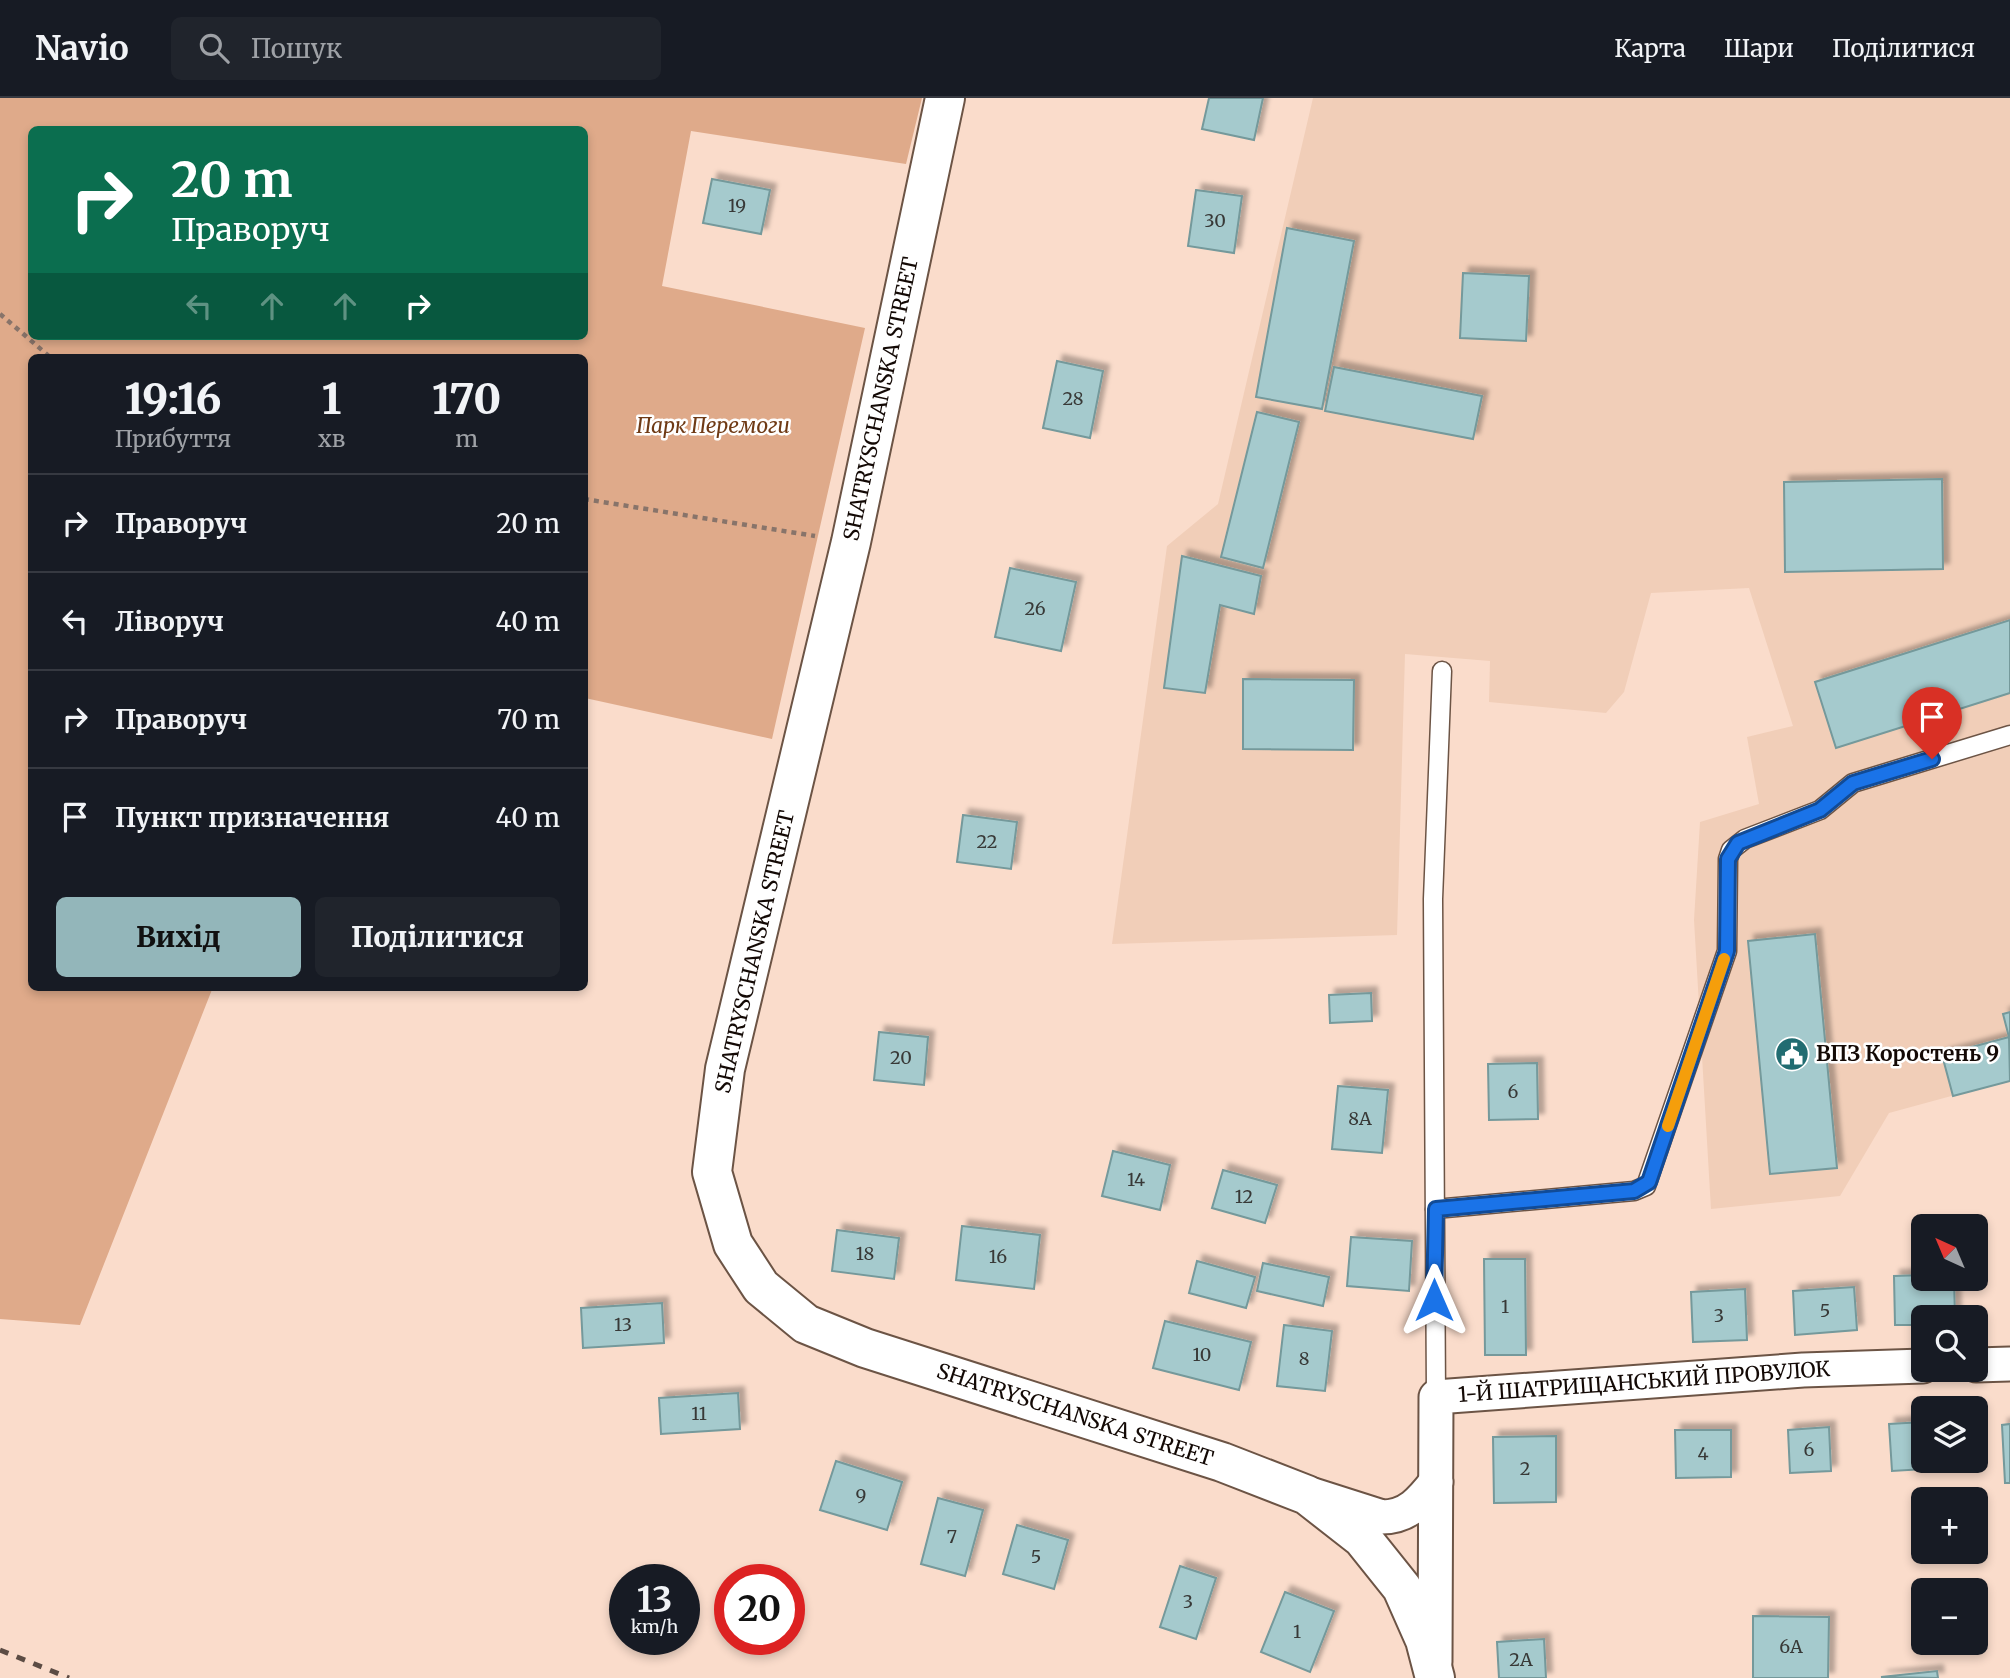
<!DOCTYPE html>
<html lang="uk">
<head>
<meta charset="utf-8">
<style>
  :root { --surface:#171b24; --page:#20242c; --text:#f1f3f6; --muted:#9ea1a6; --line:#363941; --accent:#93b6ba }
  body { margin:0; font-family:Merriweather,serif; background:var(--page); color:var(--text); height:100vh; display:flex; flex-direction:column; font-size:26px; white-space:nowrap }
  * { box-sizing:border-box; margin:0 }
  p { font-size:23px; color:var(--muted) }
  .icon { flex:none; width:38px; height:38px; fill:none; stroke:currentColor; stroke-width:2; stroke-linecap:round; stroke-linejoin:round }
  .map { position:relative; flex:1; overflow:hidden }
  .details { position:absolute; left:28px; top:256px; width:560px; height:637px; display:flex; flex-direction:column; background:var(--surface); border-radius:10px; box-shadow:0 4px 10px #0003 }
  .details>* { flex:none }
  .guide { position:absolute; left:28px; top:28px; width:560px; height:214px; border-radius:10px; box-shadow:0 4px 10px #0003; background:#0b6e4f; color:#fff; overflow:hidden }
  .needle { width:46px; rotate:316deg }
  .tools { position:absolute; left:1911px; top:1116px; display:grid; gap:14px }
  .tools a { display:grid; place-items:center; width:77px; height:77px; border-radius:10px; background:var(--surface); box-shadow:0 4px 10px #0003; font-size:35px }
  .speed { position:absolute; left:609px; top:1466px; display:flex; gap:14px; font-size:35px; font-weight:700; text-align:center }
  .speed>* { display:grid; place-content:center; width:91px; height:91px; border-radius:50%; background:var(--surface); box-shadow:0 4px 10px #0003; line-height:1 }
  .speed small { font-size:18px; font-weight:400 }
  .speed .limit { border:10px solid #d22; background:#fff; color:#111 }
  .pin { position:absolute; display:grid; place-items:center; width:60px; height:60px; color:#fff; margin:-72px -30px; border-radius:50% 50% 50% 0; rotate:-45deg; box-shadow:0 0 7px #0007 }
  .pin .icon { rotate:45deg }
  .me { position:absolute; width:77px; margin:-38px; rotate:0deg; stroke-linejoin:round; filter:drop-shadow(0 0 5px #0008) }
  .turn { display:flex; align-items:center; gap:24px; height:147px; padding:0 28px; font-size:32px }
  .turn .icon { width:91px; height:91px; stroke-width:2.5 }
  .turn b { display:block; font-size:49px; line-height:60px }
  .lanes { display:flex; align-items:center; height:66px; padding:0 28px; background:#0003; justify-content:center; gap:35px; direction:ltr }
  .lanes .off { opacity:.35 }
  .eta { display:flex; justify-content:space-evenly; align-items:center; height:119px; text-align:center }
  .eta b { font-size:42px; font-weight:800; line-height:49px }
  .action { display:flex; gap:14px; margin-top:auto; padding:14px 28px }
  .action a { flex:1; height:80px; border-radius:10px; background:var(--accent); color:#111; font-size:28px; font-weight:800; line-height:80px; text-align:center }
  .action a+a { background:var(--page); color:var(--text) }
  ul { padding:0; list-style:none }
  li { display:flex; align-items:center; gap:21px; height:98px; padding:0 28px; border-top:2px solid var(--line) }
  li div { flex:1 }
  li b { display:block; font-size:26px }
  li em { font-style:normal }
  header { display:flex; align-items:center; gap:42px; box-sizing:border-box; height:98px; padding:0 35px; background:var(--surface); border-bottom:2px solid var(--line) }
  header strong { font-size:33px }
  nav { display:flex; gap:38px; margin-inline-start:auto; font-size:24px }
  .search { width:490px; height:63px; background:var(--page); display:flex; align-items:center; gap:18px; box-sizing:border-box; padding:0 24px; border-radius:10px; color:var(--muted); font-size:26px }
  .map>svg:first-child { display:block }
  .built { fill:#f1ceb8 }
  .green { fill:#dfaa8a; fill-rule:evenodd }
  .building { fill:#a5cacd; stroke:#74999b; stroke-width:2; filter:url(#shadow) }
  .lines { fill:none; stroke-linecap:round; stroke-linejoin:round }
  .service-casing { stroke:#6c5445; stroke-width:21 }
  .minor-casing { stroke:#6c5445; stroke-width:37 }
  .tertiary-casing { stroke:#6c5445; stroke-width:42 }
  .path { stroke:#88746a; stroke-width:4.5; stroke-dasharray:5 5; stroke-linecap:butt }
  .service { stroke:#fff; stroke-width:18 }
  .minor { stroke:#fff; stroke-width:33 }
  .tertiary { stroke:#fff; stroke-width:38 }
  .rail { stroke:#5c4c44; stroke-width:5; stroke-dasharray:9 9; stroke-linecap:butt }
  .route-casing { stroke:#114b97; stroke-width:18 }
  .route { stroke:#1a73e8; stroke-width:12 }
  .slow { stroke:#f59e0b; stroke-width:12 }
  .labels { text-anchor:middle; stroke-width:5; stroke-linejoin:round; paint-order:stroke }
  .number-label { font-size:18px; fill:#383937 }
  .street-label { font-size:21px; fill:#130905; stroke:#fff }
  .park-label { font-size:21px; font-style:italic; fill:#6f3a15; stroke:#fff }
  .poi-label { font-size:21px; font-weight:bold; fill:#130905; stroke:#fff; text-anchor:start }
</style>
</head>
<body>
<header>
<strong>Navio</strong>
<div class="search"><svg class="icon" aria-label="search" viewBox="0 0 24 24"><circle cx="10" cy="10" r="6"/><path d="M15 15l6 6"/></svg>Пошук</div>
<nav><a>Карта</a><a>Шари</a><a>Поділитися</a></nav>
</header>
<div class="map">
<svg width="2010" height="1580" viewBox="0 0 2010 1580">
  <defs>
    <filter id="shadow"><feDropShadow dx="6" dy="-6" stdDeviation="2" flood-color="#0004"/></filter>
  </defs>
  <rect width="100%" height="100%" fill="#fadccb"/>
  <polygon class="built" points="1313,0 2010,0 2010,982 1889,1015 1840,1098 1711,1111 1694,822 1700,724 1759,706 1747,639 1793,628 1749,490 1651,495 1624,594 1606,615 1489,604 1490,563 1405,556 1397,837 1112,846 1167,448 1218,406"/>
  <path class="green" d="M 0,0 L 922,0 L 906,66 L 691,33 L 662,188 L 865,230 L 772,641 L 585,600 L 584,259 L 32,259 L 32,889 L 213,889 L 80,1227 L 0,1221 ZM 32,32 L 584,32 L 584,238 L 32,238 Z"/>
  <g class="building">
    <polygon points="1209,0 1263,0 1254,42 1202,31"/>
    <polygon points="712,81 770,92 761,136 703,125"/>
    <polygon points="1196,92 1242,98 1234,155 1188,148"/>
    <polygon points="1287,130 1354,143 1322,311 1256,299"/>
    <polygon points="1463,175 1529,178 1526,243 1460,240"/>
    <polygon points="1057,263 1103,273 1090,340 1043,330"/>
    <polygon points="1334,269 1482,298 1473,341 1325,313"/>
    <polygon points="1257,314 1299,324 1263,470 1221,459"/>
    <polygon points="1942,381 1943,471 1785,474 1784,384"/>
    <polygon points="1182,458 1261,478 1254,516 1220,507 1205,595 1164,590"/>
    <polygon points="1010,470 1076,484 1061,553 995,539"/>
    <polygon points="2010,522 2010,595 1836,650 1815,584"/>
    <polygon points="1243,581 1354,582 1353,652 1243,651"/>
    <polygon points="963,717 1017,724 1011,771 957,764"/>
    <polygon points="1815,836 1837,1070 1770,1076 1748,843"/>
    <polygon points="1371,895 1372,923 1330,925 1329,897"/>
    <polygon points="2010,914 2010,943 2003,916"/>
    <polygon points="879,934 928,939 924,987 874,982"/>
    <polygon points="2009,939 2010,983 1953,998 1942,957"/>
    <polygon points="1537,965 1538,1021 1489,1022 1488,966"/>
    <polygon points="1338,988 1388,992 1382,1055 1332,1051"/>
    <polygon points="1113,1053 1170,1067 1160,1112 1102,1098"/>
    <polygon points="1223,1072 1277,1087 1265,1125 1212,1110"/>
    <polygon points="962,1128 1040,1137 1034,1191 956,1182"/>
    <polygon points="837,1132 899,1140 894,1181 832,1173"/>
    <polygon points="1351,1139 1412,1143 1409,1193 1347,1188"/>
    <polygon points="1484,1161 1525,1161 1526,1257 1485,1257"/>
    <polygon points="1197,1163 1255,1179 1246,1210 1189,1195"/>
    <polygon points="1263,1165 1329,1179 1323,1208 1257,1193"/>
    <polygon points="1923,1177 1923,1181 1954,1181 1955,1220 1923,1220 1923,1227 1895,1227 1894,1178"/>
    <polygon points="1854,1189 1857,1232 1795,1237 1793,1193"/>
    <polygon points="1745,1191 1747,1242 1693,1244 1691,1194"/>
    <polygon points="662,1205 664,1245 583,1250 581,1210"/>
    <polygon points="1165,1223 1251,1244 1239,1292 1153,1270"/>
    <polygon points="1284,1227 1332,1233 1325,1293 1277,1288"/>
    <polygon points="738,1295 740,1331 661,1336 659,1300"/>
    <polygon points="1923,1324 1923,1363 1940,1363 1941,1370 1892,1373 1889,1326"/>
    <polygon points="2010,1326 2010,1385 2005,1385 2002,1327"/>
    <polygon points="1829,1329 1831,1373 1790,1375 1788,1332"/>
    <polygon points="1675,1332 1731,1332 1731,1379 1676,1380"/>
    <polygon points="1556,1338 1556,1404 1494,1405 1493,1339"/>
    <polygon points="836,1363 902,1384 887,1432 820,1412"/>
    <polygon points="938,1400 983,1412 965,1478 921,1466"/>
    <polygon points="1017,1427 1068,1442 1054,1491 1003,1476"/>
    <polygon points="1180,1468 1216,1480 1196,1541 1160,1529"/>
    <polygon points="1285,1494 1334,1513 1310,1574 1261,1554"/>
    <polygon points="1753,1518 1829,1519 1828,1580 1753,1580"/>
    <polygon points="1544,1541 1546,1580 1499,1580 1497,1544"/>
    <polygon points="1937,1573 1938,1580 1881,1579"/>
  </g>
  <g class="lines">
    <g class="service-casing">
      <g id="service">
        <polyline points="1435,1111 1634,1093 1646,1088 1727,853 1728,761 1731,752 1745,741 1820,712 1853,685 2010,637"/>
        <polyline points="1436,1299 1433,801 1442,573"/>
      </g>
    </g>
    <g class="minor-casing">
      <g id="minor">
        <polyline points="1976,1267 2010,1266"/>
        <path d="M 1313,1397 L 1382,1419 C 1408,1419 1421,1403 1436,1384"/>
        <polyline points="1435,1564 1436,1299 1803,1272 1923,1268"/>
      </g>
    </g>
    <g class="tertiary-casing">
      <polyline id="tertiary" points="945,0 851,444 725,971 712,1074 733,1146 761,1189 806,1226 865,1250 1222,1364 1307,1397 1362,1440 1402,1490 1425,1542 1435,1580"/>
    </g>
    <g class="path">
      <polyline points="0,216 50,259"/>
      <polyline points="584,401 815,438"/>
    </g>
    <use href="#service" class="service"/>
    <use href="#minor" class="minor"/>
    <use href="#tertiary" class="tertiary"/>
    <polyline class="rail" points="0,1552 69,1580"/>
  </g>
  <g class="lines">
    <g class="route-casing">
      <polyline id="route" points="1434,1202 1436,1111 1634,1093 1649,1084 1727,853 1728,761 1738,745 1820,712 1853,685 1932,661"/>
    </g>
    <use href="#route" class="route"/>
    <polyline class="slow" points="1668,1028 1724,861"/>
  </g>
  <defs>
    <g id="civic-disc" transform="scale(1.75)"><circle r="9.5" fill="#216c71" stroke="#fff"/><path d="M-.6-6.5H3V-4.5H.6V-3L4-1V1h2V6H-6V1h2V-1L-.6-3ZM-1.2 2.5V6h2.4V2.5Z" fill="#fff"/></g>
  </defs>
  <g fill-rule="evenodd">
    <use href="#civic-disc" x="1792" y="956"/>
  </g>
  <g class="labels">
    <g class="number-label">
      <text x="737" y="114">19</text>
      <text x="1215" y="129">30</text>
      <text x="1073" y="307">28</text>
      <text x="1035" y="517">26</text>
      <text x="987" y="750">22</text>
      <text x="901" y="966">20</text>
      <text x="1513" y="1000">6</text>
      <text x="1360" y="1027">8А</text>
      <text x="1136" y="1088">14</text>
      <text x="1244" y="1105">12</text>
      <text x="865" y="1162">18</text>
      <text x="998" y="1165">16</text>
      <text x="1505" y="1215">1</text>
      <text x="1825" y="1219">5</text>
      <text x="1719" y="1224">3</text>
      <text x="623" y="1233">13</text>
      <text x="1202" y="1263">10</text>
      <text x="1304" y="1267">8</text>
      <text x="699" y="1322">11</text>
      <text x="1809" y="1358">6</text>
      <text x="1703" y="1362">4</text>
      <text x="1525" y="1377">2</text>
      <text x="861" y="1404">9</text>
      <text x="952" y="1445">7</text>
      <text x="1036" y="1465">5</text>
      <text x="1188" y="1510">3</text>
      <text x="1297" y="1540">1</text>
      <text x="1791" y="1555">6А</text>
      <text x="1521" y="1568">2А</text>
    </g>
    <g class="street-label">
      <text transform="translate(881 301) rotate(-78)" y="7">SHATRYSCHANSKA STREET</text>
      <text transform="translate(755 854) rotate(-77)" y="7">SHATRYSCHANSKA STREET</text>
      <text transform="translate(1644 1284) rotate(-4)" y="7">1-Й ШАТРИЩАНСЬКИЙ ПРОВУЛОК</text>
      <text transform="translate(1075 1317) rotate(18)" y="7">SHATRYSCHANSKA STREET</text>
    </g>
    <g class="park-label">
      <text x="713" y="335">Парк Перемоги</text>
    </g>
    <g class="poi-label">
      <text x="1816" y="963">ВПЗ Коростень 9</text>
    </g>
  </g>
</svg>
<div class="tools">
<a><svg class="needle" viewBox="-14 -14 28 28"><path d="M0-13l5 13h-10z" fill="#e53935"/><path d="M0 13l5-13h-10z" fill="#9ea1a6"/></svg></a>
<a><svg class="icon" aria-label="search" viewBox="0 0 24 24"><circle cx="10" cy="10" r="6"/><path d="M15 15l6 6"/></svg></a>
<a><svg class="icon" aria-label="layers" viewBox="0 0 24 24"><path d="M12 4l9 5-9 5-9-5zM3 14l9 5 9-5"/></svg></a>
<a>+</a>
<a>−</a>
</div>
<div class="speed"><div>13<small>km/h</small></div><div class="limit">20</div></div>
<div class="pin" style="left:1932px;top:661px;background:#d93025"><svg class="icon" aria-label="arrive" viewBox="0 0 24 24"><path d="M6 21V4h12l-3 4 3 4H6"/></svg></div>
<svg class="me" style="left:1434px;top:1202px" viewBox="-20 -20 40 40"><path d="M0-17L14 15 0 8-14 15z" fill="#1a73e8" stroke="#fff" stroke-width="4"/></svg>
<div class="guide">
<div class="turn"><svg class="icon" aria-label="right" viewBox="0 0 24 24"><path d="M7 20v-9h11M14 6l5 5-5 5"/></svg><div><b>20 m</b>Праворуч</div></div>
<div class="lanes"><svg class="icon off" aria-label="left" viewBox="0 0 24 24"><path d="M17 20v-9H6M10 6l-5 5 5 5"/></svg><svg class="icon off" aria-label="ahead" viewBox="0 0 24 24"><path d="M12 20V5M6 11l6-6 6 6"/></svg><svg class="icon off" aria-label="ahead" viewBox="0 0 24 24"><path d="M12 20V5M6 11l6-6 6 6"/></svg><svg class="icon" aria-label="right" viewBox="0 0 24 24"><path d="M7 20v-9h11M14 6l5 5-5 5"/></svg></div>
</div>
<section class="details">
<div class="eta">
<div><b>19:16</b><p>Прибуття</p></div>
<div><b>1</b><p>хв</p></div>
<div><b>170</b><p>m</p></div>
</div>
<ul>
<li><svg class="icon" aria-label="right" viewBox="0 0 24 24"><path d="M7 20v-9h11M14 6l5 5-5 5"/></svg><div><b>Праворуч</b></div><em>20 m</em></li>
<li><svg class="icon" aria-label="left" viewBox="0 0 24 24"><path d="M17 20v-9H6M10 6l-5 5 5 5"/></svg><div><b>Ліворуч</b></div><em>40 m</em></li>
<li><svg class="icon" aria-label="right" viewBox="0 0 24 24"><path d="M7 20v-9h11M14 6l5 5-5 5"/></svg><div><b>Праворуч</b></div><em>70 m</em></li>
<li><svg class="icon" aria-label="arrive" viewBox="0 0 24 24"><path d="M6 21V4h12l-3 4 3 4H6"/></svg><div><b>Пункт призначення</b></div><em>40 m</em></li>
</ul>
<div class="action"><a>Вихід</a><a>Поділитися</a></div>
</section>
</div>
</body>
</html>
